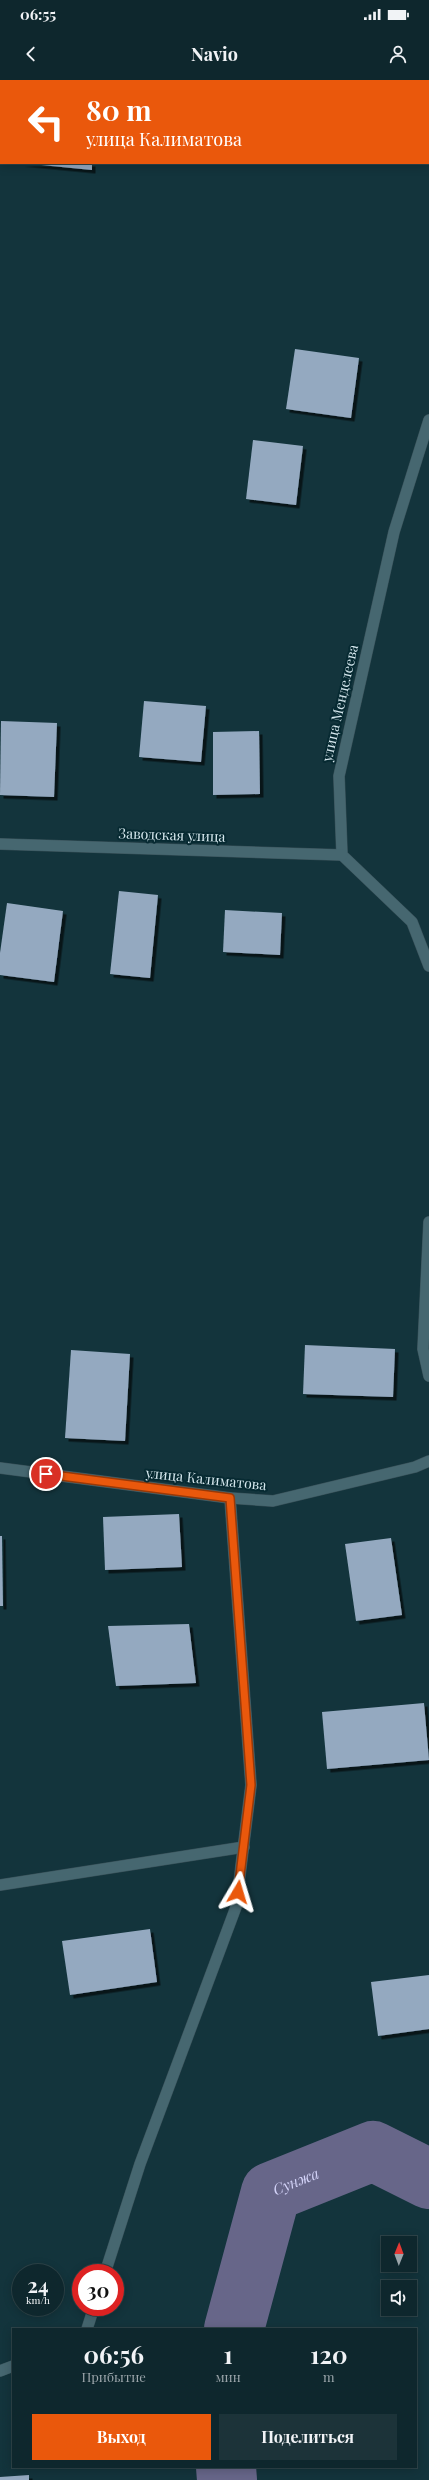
<!DOCTYPE html>
<html lang="ru">
<head>
<meta charset="utf-8">
<style>
  :root { --surface:#0e272d; --page:#1c3339; --text:#f1f3f6; --muted:#9ba5aa; --line:#2e4449; --accent:#ea580c }
  body { margin:0; font-family:"Playfair Display",serif; background:var(--page); color:var(--text); height:100vh; display:flex; flex-direction:column; font-size:15px; white-space:nowrap }
  * { box-sizing:border-box; margin:0 }
  p { font-size:13px; color:var(--muted) }
  .icon { flex:none; width:22px; height:22px; fill:none; stroke:currentColor; stroke-width:2; stroke-linecap:round; stroke-linejoin:round }
  .map { position:relative; flex:1; overflow:hidden }
  .side { position:absolute; left:12px; top:2248px; width:405px; height:140px; display:flex; flex-direction:column; background:var(--surface); border-radius:0px; box-shadow:0 2px 10px #0003,0 0 0 1px var(--line) }
  .side>* { flex:none }
  .top-card { position:absolute; left:0px; top:0px; width:429px; height:84px; box-shadow:0 2px 10px #0003,0 0 0 1px var(--line); background:#ea580c; color:#fff; overflow:hidden }
  .needle { width:26px; rotate:1deg }
  .fabs { position:absolute; left:381px; top:2156px; display:grid; gap:8px }
  .fabs a { display:grid; place-items:center; width:36px; height:36px; border-radius:0px; background:var(--surface); box-shadow:0 2px 10px #0003,0 0 0 1px var(--line); font-size:20px }
  .speed { position:absolute; left:12px; top:2184px; display:flex; gap:8px; font-size:20px; font-weight:700; text-align:center }
  .speed>* { display:grid; place-content:center; width:52px; height:52px; border-radius:50%; background:var(--surface); box-shadow:0 2px 10px #0003,0 0 0 1px var(--line); line-height:1 }
  .speed small { font-size:10px; font-weight:400 }
  .speed .limit { border:6px solid #d22; background:#fff; color:#111 }
  .pin { position:absolute; display:grid; place-items:center; width:34px; height:34px; color:#fff; margin:-17px; border:2px solid #fff; border-radius:50%; box-shadow:0 1px 4px #0007 }
  .me { position:absolute; width:44px; margin:-22px; rotate:7deg; stroke-linejoin:round; filter:drop-shadow(0 0 3px #0008) }
  .turn { display:flex; align-items:center; gap:14px; height:84px; padding:0 20px; font-size:18px }
  .turn .icon { width:52px; height:52px; stroke-width:2.5 }
  .turn b { display:block; font-size:28px; line-height:34px }
  .eta { display:flex; justify-content:space-evenly; align-items:center; height:68px; text-align:center }
  .eta b { font-size:24px; font-weight:700; line-height:28px }
  .primary-button { display:flex; gap:8px; margin-top:auto; padding:8px 20px }
  .primary-button a { flex:1; height:46px; border-radius:0px; background:var(--accent); color:#fff; font-size:16px; font-weight:700; line-height:46px; text-align:center }
  .primary-button a+a { background:var(--page); color:var(--text) }
  .status { display:flex; justify-content:space-between; align-items:center; height:28px; padding:0 20px; background:var(--surface); direction:ltr }
  .status svg { height:11px; fill:currentColor }
  header { display:flex; justify-content:space-between; align-items:center; height:52px; padding:0 20px; background:var(--surface); font-size:18px; font-weight:700 }
  .map>svg:first-child { display:block }
  .lines { fill:none; stroke-linecap:round; stroke-linejoin:round }
  .river { stroke:#676689; stroke-width:60 }
  .building { fill:#94a9c0; filter:url(#shadow) }
  .service-casing { stroke:#385058; stroke-width:12 }
  .minor-casing { stroke:#385058; stroke-width:12 }
  .service { stroke:#466770; stroke-width:11 }
  .minor { stroke:#466770; stroke-width:11 }
  .route-casing { stroke:#983908; stroke-width:10 }
  .route { stroke:#ea580c; stroke-width:7 }
  .labels { text-anchor:middle; stroke-width:4; stroke-linejoin:round; paint-order:stroke }
  .street-label { font-size:14px; fill:#d6e8ee; stroke:#072a32 }
  .water-label { font-size:15px; font-style:italic; fill:#d3d3f8; stroke:#072a32 }
</style>
</head>
<body>
<div class="status"><b>06:55</b><svg viewBox="0 0 49 12"><path d="M0 12V9h3v3zM5 12V6h3v6zM10 12V3h3v9zM15 12V0h3v12zM26 1h20v11H26zM47 4h2v5h-2z"/></svg></div>
<header><svg class="icon" aria-label="back" viewBox="0 0 24 24"><path d="M15 5l-7 7 7 7"/></svg>Navio<svg class="icon" aria-label="person" viewBox="0 0 24 24"><circle cx="12" cy="8" r="4"/><path d="M4 21q1-7 8-7t8 7"/></svg></header>
<div class="map">
<svg width="429" height="2400" viewBox="0 0 429 2400">
  <defs>
    <filter id="shadow"><feDropShadow dx="3.5" dy="3.5" stdDeviation="0" flood-color="#0009"/></filter>
  </defs>
  <rect width="100%" height="100%" fill="#13343c"/>
  <g class="lines">
    <g class="river">
      <path id="s1" d="M 234,2249 L 271,2112 L 373,2071 L 429,2099"/>
      <polyline points="226,2387 227,2400"/>
    </g>
  </g>
  <g class="building">
    <polygon points="21,83 92,83 92,90"/>
    <polygon points="295,269 359,278 351,338 286,329"/>
    <polygon points="253,360 303,366 296,425 246,419"/>
    <polygon points="144,621 206,626 201,682 139,677"/>
    <polygon points="1,641 57,643 54,717 0,715"/>
    <polygon points="259,651 260,714 213,715 213,652"/>
    <polygon points="119,811 158,815 150,898 110,894"/>
    <polygon points="7,823 63,831 54,902 0,895 0,873"/>
    <polygon points="225,830 282,833 280,875 223,872"/>
    <polygon points="305,1265 395,1269 393,1317 303,1314"/>
    <polygon points="71,1270 130,1274 125,1361 65,1358"/>
    <polygon points="179,1434 182,1487 105,1490 103,1437"/>
    <polygon points="0,1456 2,1456 3,1526 0,1526"/>
    <polygon points="391,1458 402,1535 356,1541 345,1464"/>
    <polygon points="189,1544 196,1603 116,1606 108,1546"/>
    <polygon points="424,1623 429,1680 327,1689 322,1632"/>
    <polygon points="150,1849 157,1902 70,1915 62,1861"/>
    <polygon points="429,1895 429,1949 378,1956 371,1902"/>
    <polygon points="29,2395 29,2400 0,2400 0,2397"/>
  </g>
  <g class="lines">
    <g class="service-casing">
      <polyline id="service" points="0,1805 244,1767"/>
    </g>
    <g class="minor-casing">
      <g id="minor">
        <polyline points="429,340 394,452 339,696 342,775 412,842 429,886"/>
        <polyline points="0,764 342,775"/>
        <polyline points="429,1142 423,1269 429,1296"/>
        <polyline points="0,1388 230,1418 273,1421 415,1387 429,1381"/>
        <polyline points="105,2193 140,2084 236,1827 251,1705 230,1418"/>
        <polyline points="87,2249 94,2227"/>
        <polyline points="0,2291 13,2286"/>
      </g>
    </g>
    <use href="#service" class="service"/>
    <use href="#minor" class="minor"/>
  </g>
  <g class="lines">
    <g class="route-casing">
      <polyline id="route" points="46,1394 230,1418 251,1705 238,1812"/>
    </g>
    <use href="#route" class="route"/>
  </g>
  <g class="labels">
    <g class="street-label">
      <text transform="translate(340 623) rotate(-77)" y="5">улица Менделеева</text>
      <text transform="translate(172 755) rotate(2)" y="5">Заводская улица</text>
      <text transform="translate(206 1399) rotate(6)" y="5">улица Калиматова</text>
    </g>
    <g class="water-label">
      <text dy="5" stroke="none"><textPath href="#s1" startOffset="169">Сунжа</textPath></text>
    </g>
  </g>
</svg>
<div class="fabs">
<a><svg class="needle" viewBox="-14 -14 28 28"><path d="M0-13l5 13h-10z" fill="#e53935"/><path d="M0 13l5-13h-10z" fill="#9ba5aa"/></svg></a>
<a><svg class="icon" aria-label="sound" viewBox="0 0 24 24"><path d="M4 9h4l5-4v14l-5-4H4zM17 9q2 3 0 6"/></svg></a>
</div>
<div class="speed"><div>24<small>km/h</small></div><div class="limit">30</div></div>
<div class="pin" style="left:46px;top:1394px;background:#d93025"><svg class="icon" aria-label="arrive" viewBox="0 0 24 24"><path d="M6 21V4h12l-3 4 3 4H6"/></svg></div>
<svg class="me" style="left:238px;top:1812px" viewBox="-20 -20 40 40"><path d="M0-17L14 15 0 8-14 15z" fill="#ea580c" stroke="#fff" stroke-width="4"/></svg>
<div class="top-card">
<div class="turn"><svg class="icon" aria-label="left" viewBox="0 0 24 24"><path d="M17 20v-9H6M10 6l-5 5 5 5"/></svg><div><b>80 m</b>улица Калиматова</div></div>
</div>
<section class="side">
<div class="eta">
<div><b>06:56</b><p>Прибытие</p></div>
<div><b>1</b><p>мин</p></div>
<div><b>120</b><p>m</p></div>
</div>
<div class="primary-button"><a>Выход</a><a>Поделиться</a></div>
</section>
</div>
</body>
</html>
